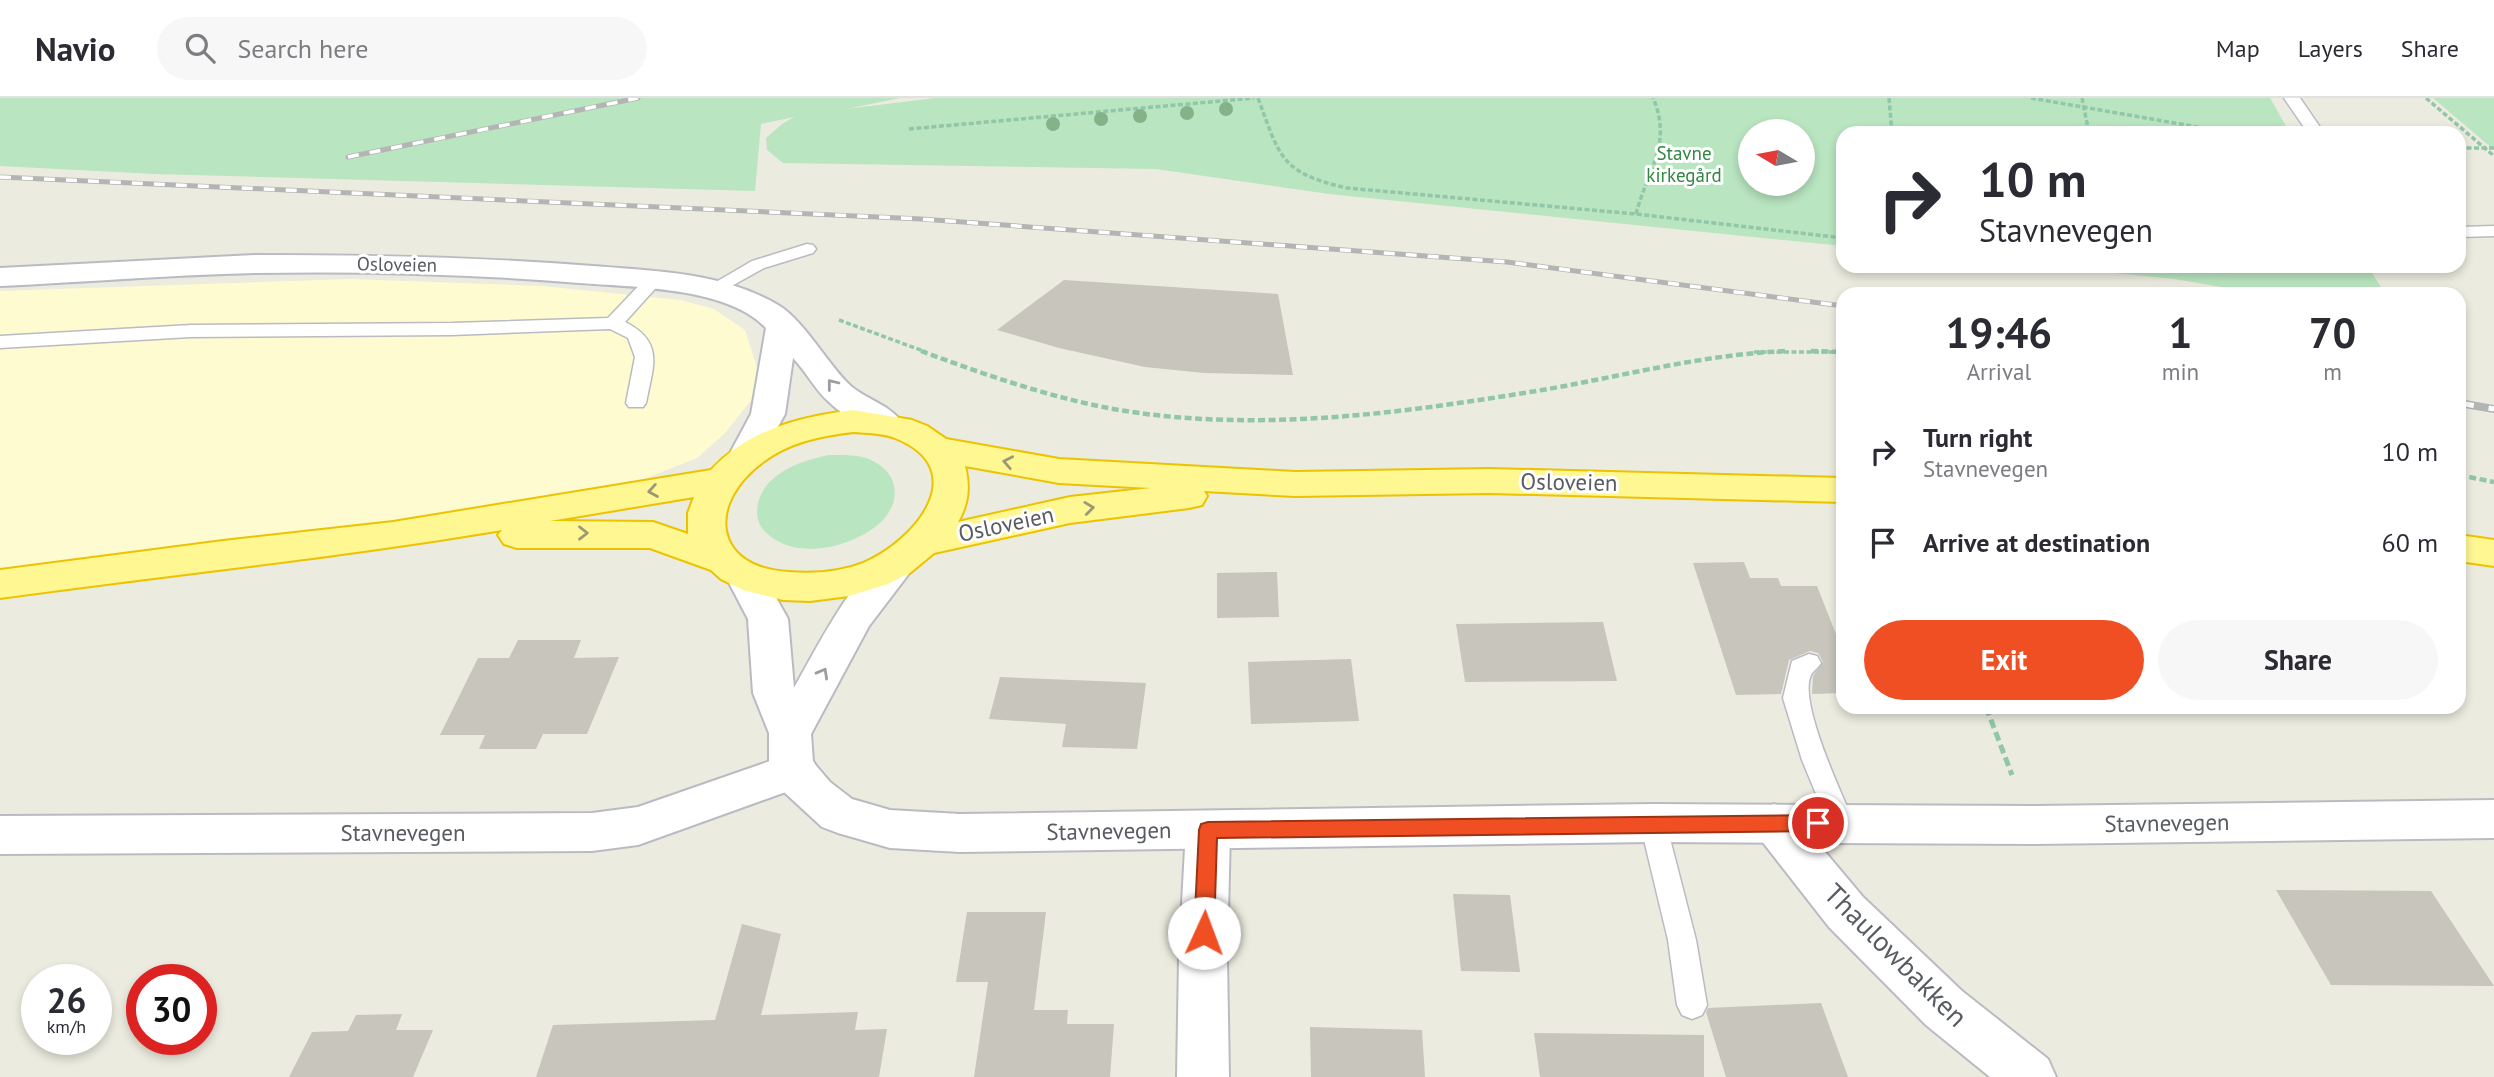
<!DOCTYPE html>
<html lang="en">
<head>
<meta charset="utf-8">
<style>
  :root { --surface:#fff; --page:#f7f7f7; --text:#2b2b33; --muted:#7c7c81; --line:#e1e1e2; --accent:#ef4f22 }
  body { margin:0; font-family:"PT Sans",sans-serif; background:var(--page); color:var(--text); height:100vh; display:flex; flex-direction:column; font-size:26px; white-space:nowrap }
  * { box-sizing:border-box; margin:0 }
  p { font-size:23px; color:var(--muted) }
  .icon { flex:none; width:38px; height:38px; fill:none; stroke:currentColor; stroke-width:2; stroke-linecap:round; stroke-linejoin:round }
  .map { position:relative; flex:1; overflow:hidden }
  .details { position:absolute; left:1836px; top:189px; width:630px; height:427px; display:flex; flex-direction:column; background:var(--surface); border-radius:21px; box-shadow:0 4px 10px #0003 }
  .details>* { flex:none }
  .top-card { position:absolute; left:1836px; top:28px; width:630px; height:147px; border-radius:21px; box-shadow:0 4px 10px #0003; background:#fff; color:var(--text); overflow:hidden }
  .needle { width:46px; rotate:280deg }
  .tools { position:absolute; left:1738px; top:21px; display:grid; gap:14px }
  .tools a { display:grid; place-items:center; width:77px; height:77px; border-radius:50%; background:var(--surface); box-shadow:0 4px 10px #0003; font-size:35px }
  .speed { position:absolute; left:21px; top:866px; display:flex; gap:14px; font-size:35px; font-weight:700; text-align:center }
  .speed>* { display:grid; place-content:center; width:91px; height:91px; border-radius:50%; background:var(--surface); box-shadow:0 4px 10px #0003; line-height:1 }
  .speed small { font-size:18px; font-weight:400 }
  .speed .limit { border:10px solid #d22; background:#fff; color:#111 }
  .pin { position:absolute; display:grid; place-items:center; width:60px; height:60px; color:#fff; margin:-30px; border:4px solid #fff; border-radius:50%; box-shadow:0 2px 7px #0007 }
  .me { position:absolute; width:77px; margin:-38px; rotate:2deg; stroke-linejoin:round; filter:drop-shadow(0 0 5px #0008) }
  .turn { display:flex; align-items:center; gap:24px; height:147px; padding:0 28px; font-size:32px }
  .turn .icon { width:91px; height:91px; stroke-width:2.5 }
  .turn b { display:block; font-size:49px; line-height:60px }
  .eta { display:flex; justify-content:space-evenly; align-items:center; height:119px; text-align:center }
  .eta b { font-size:42px; font-weight:800; line-height:49px }
  .button { display:flex; gap:14px; margin-top:auto; padding:14px 28px }
  .button a { flex:1; height:80px; border-radius:42px; background:var(--accent); color:#fff; font-size:28px; font-weight:800; line-height:80px; text-align:center }
  .button a+a { background:var(--page); color:var(--text) }
  ul { padding:0; list-style:none }
  li { display:flex; align-items:center; gap:21px; height:91px; padding:0 28px }
  li div { flex:1 }
  li b { display:block; font-size:26px }
  li em { font-style:normal }
  header { display:flex; align-items:center; gap:42px; box-sizing:border-box; height:98px; padding:0 35px; background:var(--surface); border-bottom:2px solid var(--line) }
  header strong { font-size:33px }
  nav { display:flex; gap:38px; margin-inline-start:auto; font-size:24px }
  .search { width:490px; height:63px; background:var(--page); display:flex; align-items:center; gap:18px; box-sizing:border-box; padding:0 24px; border-radius:38px; color:var(--muted); font-size:26px }
  .map>svg:first-child { display:block }
  .commercial { fill:#fffbd1 }
  .green { fill:#b9e5c0; fill-rule:evenodd }
  .building { fill:#c7c5bc }
  .lines { fill:none; stroke-linecap:round; stroke-linejoin:round }
  .service-casing { stroke:#babbc2; stroke-width:3 }
  .minor-casing { stroke:#babbc2; stroke-width:4 }
  .tertiary-casing { stroke:#babbc2; stroke-width:4 }
  .trunk-casing { stroke:#ebc300; stroke-width:4 }
  .path-far2 { stroke:#92c6a8; stroke-width:3.5; stroke-dasharray:5 2.5; stroke-linecap:butt }
  .path-far1 { stroke:#92c6a8; stroke-width:4.5; stroke-dasharray:7 3.5; stroke-linecap:butt }
  .path { stroke:#92c6a8; stroke-width:5; stroke-dasharray:9 4.5; stroke-linecap:butt }
  .service { fill:#fff; fill-rule:evenodd }
  .minor { fill:#fff; fill-rule:evenodd }
  .tertiary { fill:#fff; fill-rule:evenodd }
  .trunk { fill:#fff792; fill-rule:evenodd }
  .rail-far1-casing { stroke:#b3b4b4; stroke-width:5 }
  .rail-casing { stroke:#b3b4b4; stroke-width:8 }
  .rail-far1 { stroke:#fff; stroke-width:3.5; stroke-dasharray:11; stroke-linecap:butt }
  .rail { stroke:#fff; stroke-width:5; stroke-dasharray:15; stroke-linecap:butt }
  .tree { fill:#85b389 }
  .oneway { stroke:#9b9da0 }
  .oneway2 { stroke:#9b9975 }
  .route { fill:#ef4f22; stroke:#9b3316; stroke-width:2 }
  .labels { text-anchor:middle; stroke-width:6; stroke-linejoin:round; paint-order:stroke }
  .far-park-label { font-size:19px; fill:#318642; stroke:#fff }
  .far-street-label { font-size:19px; fill:#585b61; stroke:#fff }
  .street-label { font-size:23px; fill:#585b61; stroke:#fff }
  .near-street-label { font-size:28px; fill:#585b61; stroke:#fff }
</style>
</head>
<body>
<header>
<strong>Navio</strong>
<div class="search"><svg class="icon" aria-label="search" viewBox="0 0 24 24"><circle cx="10" cy="10" r="6"/><path d="M15 15l6 6"/></svg>Search here</div>
<nav><a>Map</a><a>Layers</a><a>Share</a></nav>
</header>
<div class="map">
<svg width="2494" height="979" viewBox="0 0 2494 979">
  <rect width="100%" height="100%" fill="#ecebdf"/>
  <polygon class="commercial" points="350,181 542,188 680,202 714,211 745,232 757,270 754,299 724,336 697,360 644,381 0,491 0,193"/>
  <g class="green">
    <path d="M 0,0 L 900,0 L 846,11 L 935,0 L 2270,0 L 2290,35 L 1843,35 L 1843,148 L 1329,96 L 1156,71 L 783,65 L 767,52 L 766,40 L 782,26 L 794,19 L 761,26 L 755,93 L 155,76 L 0,68 ZM 1750,33 L 1802,33 L 1802,86 L 1750,86 Z"/>
    <polygon points="2433,0 2494,0 2494,52"/>
    <polygon points="2046,168 2368,168 2385,196 2263,196 2174,181"/>
    <path d="M 829,357 C 843,357 858,356 871,362 C 898,374 902,401 883,422 C 855,450 791,466 762,430 C 757,423 756,414 758,405 C 766,374 801,363 829,357 Z"/>
  </g>
  <g class="building">
    <polygon points="1064,182 1278,196 1293,277 1204,275 1145,269 1059,250 997,232"/>
    <polygon points="1744,464 1750,480 1778,480 1781,488 1817,488 1843,554 1843,595 1812,596 1813,578 1823,564 1818,555 1810,553 1789,562 1781,596 1736,597 1693,465"/>
    <polygon points="1277,474 1279,519 1217,520 1217,475"/>
    <polygon points="1603,524 1617,583 1465,584 1456,526"/>
    <polygon points="518,542 581,542 574,560 619,559 587,636 543,636 536,651 479,651 485,637 440,637 478,560 509,560"/>
    <polygon points="1351,561 1359,623 1251,626 1248,564"/>
    <polygon points="1000,579 1146,585 1137,651 1062,649 1066,626 989,621"/>
    <polygon points="2276,792 2431,793 2494,888 2331,887"/>
    <polygon points="1453,796 1510,797 1520,874 1461,873"/>
    <polygon points="967,814 1046,814 1034,912 1068,912 1067,926 1114,926 1110,979 974,979 988,884 956,884"/>
    <polygon points="742,826 781,836 761,917 858,914 855,932 887,931 879,979 536,979 553,927 715,922"/>
    <polygon points="1821,905 1848,979 1726,979 1706,914 1708,910"/>
    <polygon points="402,916 396,932 433,932 413,979 289,979 312,934 348,933 356,917"/>
    <polygon points="1310,929 1422,932 1425,979 1311,979"/>
    <polygon points="1534,935 1704,937 1704,979 1540,979"/>
  </g>
  <g class="lines">
    <g class="service-casing">
      <g id="service">
        <polygon points="2284,0 2300,0 2324,35 2308,35"/>
        <polygon points="2494,128 2494,138 2459,139 2459,129"/>
        <polygon points="807,146 813,147 816,151 813,155 764,170 719,195 713,196 704,191 752,163"/>
        <path d="M 654,177 L 663,182 L 625,224 C 665,244 653,268 646,305 L 643,309 L 629,309 L 626,305 L 635,259 L 628,240 L 610,231 L 452,237 L 191,239 L 0,250 L 0,238 L 191,227 L 452,225 L 608,220 L 648,178 Z"/>
        <path d="M 1809,556 L 1817,558 L 1821,565 C 1818,570 1813,573 1811,577 C 1798,604 1842,696 1854,725 L 1850,733 L 1841,736 L 1832,733 L 1828,725 L 1802,662 L 1783,600 L 1792,563 Z"/>
        <polygon points="1653,714 1662,717 1666,725 1696,842 1707,907 1702,917 1692,921 1682,917 1677,907 1668,842 1640,725 1644,717"/>
      </g>
    </g>
    <g class="minor-casing">
      <g id="minor">
        <polygon points="796,654 811,659 818,672 811,685 638,747 592,753 0,756 0,718 592,715 638,709"/>
        <polygon points="1774,706 1790,712 1863,799 1962,893 2048,961 2056,979 1990,979 1926,927 1829,829 1758,738 1752,725 1758,712"/>
        <polygon points="1208,713 1224,718 1230,732 1227,860 1229,979 1177,979 1179,860 1186,732 1192,718"/>
      </g>
    </g>
    <g class="tertiary-casing">
      <g id="tertiary">
        <path d="M 254,157 C 367,157 480,159 593,168 C 654,173 723,174 778,207 C 805,223 829,269 852,289 C 868,302 892,308 903,326 L 898,334 C 875,340 846,320 829,304 C 815,292 806,273 793,260 L 785,316 L 758,365 L 746,369 L 734,365 L 729,357 L 751,316 L 766,230 C 728,189 632,189 579,185 C 472,176 363,173 255,175 C 170,177 85,184 0,188 L 0,170 Z"/>
        <path d="M 898,451 L 911,455 L 917,465 L 869,528 L 811,636 L 813,664 L 830,684 L 852,701 L 890,712 L 960,716 L 1653,706 L 2035,708 L 2494,702 L 2494,740 L 2035,746 L 1653,744 L 960,754 L 890,750 L 838,735 L 822,729 L 784,694 L 769,664 L 769,635 L 753,595 L 748,521 L 726,479 L 731,469 L 745,465 L 759,469 L 788,521 L 794,590 C 815,554 859,463 898,451 Z"/>
      </g>
    </g>
    <g class="trunk-casing">
      <g id="trunk">
        <path d="M 853,312 L 912,322 L 927,328 L 946,341 L 1059,361 L 1295,374 L 1490,371 L 1843,380 L 1843,404 L 1490,395 L 1295,398 L 1204,393 L 1207,398 L 1202,407 L 1189,410 L 1070,425 L 934,455 L 911,474 L 888,486 L 849,498 L 810,503 L 783,502 L 743,492 L 721,481 L 711,472 L 650,450 L 517,450 L 504,446 L 498,437 L 502,432 C 335,460 167,477 0,500 L 0,472 L 223,443 L 393,424 L 711,372 C 749,331 800,319 853,312 ZM 853,334 C 867,335 882,335 895,340 C 975,372 914,444 863,465 C 840,474 813,476 789,474 C 713,470 706,406 763,364 C 789,344 821,338 853,334 ZM 965,368 L 1059,385 L 1151,390 L 1070,399 L 958,424 C 969,405 970,388 965,368 ZM 694,399 L 688,415 L 688,436 L 653,424 L 550,423 Z"/>
        <polygon points="2459,437 2494,442 2494,468 2459,463"/>
      </g>
    </g>
    <g class="path-far2">
      <path d="M 1258,0 C 1280,60 1281,75 1347,90 L 1636,116 L 1843,140"/>
      <polyline points="1889,0 1892,35"/>
      <polyline points="2031,0 2232,35"/>
      <polyline points="2082,0 2089,35"/>
      <polyline points="2426,0 2494,58"/>
      <polyline points="909,31 1254,0"/>
      <polyline points="2459,50 2494,50"/>
      <path d="M 1636,116 C 1647,73 1673,45 1653,0"/>
      <polyline points="839,222 926,254"/>
      <polyline points="1754,254 1843,254"/>
    </g>
    <g class="path-far1">
      <path d="M 921,253 C 986,277 1051,300 1119,312 C 1258,335 1404,315 1542,292 C 1624,278 1704,256 1788,253"/>
      <polyline points="1811,253 1843,254"/>
      <polyline points="2459,377 2494,384"/>
    </g>
    <polyline class="path" points="1986,609 2012,677"/>
    <use href="#service" class="service"/>
    <use href="#minor" class="minor"/>
    <use href="#tertiary" class="tertiary"/>
    <use href="#trunk" class="trunk"/>
    <g class="rail-far1-casing">
      <g id="rail-far1">
        <polyline points="348,59 638,0"/>
        <polyline points="0,79 921,121 1507,164 1843,208"/>
      </g>
    </g>
    <g class="rail-casing">
      <polyline id="rail" points="2459,305 2494,311"/>
    </g>
    <use href="#rail-far1" class="rail-far1"/>
    <use href="#rail" class="rail"/>
  </g>
  <g class="tree">
    <circle cx="1226" cy="11" r="7"/>
    <circle cx="1187" cy="15" r="7"/>
    <circle cx="1140" cy="18" r="7"/>
    <circle cx="1101" cy="21" r="7"/>
    <circle cx="1053" cy="26" r="7"/>
  </g>
  <defs><path id="oneway-chevron" d="M-2-3.5L2.5 0L-2 3.5" fill="none" stroke-width="1.6" stroke-linecap="round" stroke-linejoin="round" transform="scale(1.75)"/></defs>
  <g class="oneway">
    <use href="#oneway-chevron" transform="translate(832 286) rotate(-128)"/>
    <use href="#oneway-chevron" transform="translate(823 575) rotate(-61)"/>
  </g>
  <g class="oneway2">
    <use href="#oneway-chevron" transform="translate(1008 364) rotate(-169)"/>
    <use href="#oneway-chevron" transform="translate(653 393) rotate(170)"/>
    <use href="#oneway-chevron" transform="translate(1089 410) rotate(-7)"/>
    <use href="#oneway-chevron" transform="translate(583 435)"/>
  </g>
  <polygon class="route" points="1818,717 1825,719 1828,725 1825,731 1818,733 1217,740 1214,835 1211,841 1204,844 1197,841 1194,835 1199,732 1201,726 1208,724"/>
  <g class="labels">
    <g class="far-park-label">
      <text x="1684" y="62">Stavne<tspan x="1684" dy="22">kirkegård</tspan></text>
    </g>
    <g class="far-street-label">
      <text transform="translate(397 166) rotate(1)" y="7">Osloveien</text>
    </g>
    <g class="street-label">
      <text transform="translate(1569 384) rotate(1)" y="8">Osloveien</text>
      <text transform="translate(1006 426) rotate(-12)" y="8">Osloveien</text>
      <text transform="translate(2167 725) rotate(-1)" y="8">Stavnevegen</text>
      <text transform="translate(1109 733) rotate(-1)" y="8">Stavnevegen</text>
      <text x="403" y="743">Stavnevegen</text>
    </g>
    <g class="near-street-label">
      <text transform="translate(1896 857) rotate(45)" y="10">Thaulowbakken</text>
    </g>
  </g>
</svg>
<div class="tools">
<a><svg class="needle" viewBox="-14 -14 28 28"><path d="M0-13l5 13h-10z" fill="#e53935"/><path d="M0 13l5-13h-10z" fill="#7c7c81"/></svg></a>
</div>
<div class="speed"><div>26<small>km/h</small></div><div class="limit">30</div></div>
<div class="pin" style="left:1818px;top:725px;background:#d93025"><svg class="icon" aria-label="arrive" viewBox="0 0 24 24"><path d="M6 21V4h12l-3 4 3 4H6"/></svg></div>
<svg class="me" style="left:1204px;top:835px" viewBox="-20 -20 40 40"><circle r="19" fill="#fff"/><path d="M0-13L10 11 0 6-10 11z" fill="#ef4f22"/></svg>
<div class="top-card">
<div class="turn"><svg class="icon" aria-label="right" viewBox="0 0 24 24"><path d="M7 20v-9h11M14 6l5 5-5 5"/></svg><div><b>10 m</b>Stavnevegen</div></div>
</div>
<section class="details">
<div class="eta">
<div><b>19:46</b><p>Arrival</p></div>
<div><b>1</b><p>min</p></div>
<div><b>70</b><p>m</p></div>
</div>
<ul>
<li><svg class="icon" aria-label="right" viewBox="0 0 24 24"><path d="M7 20v-9h11M14 6l5 5-5 5"/></svg><div><b>Turn right</b><p>Stavnevegen</p></div><em>10 m</em></li>
<li><svg class="icon" aria-label="arrive" viewBox="0 0 24 24"><path d="M6 21V4h12l-3 4 3 4H6"/></svg><div><b>Arrive at destination</b></div><em>60 m</em></li>
</ul>
<div class="button"><a>Exit</a><a>Share</a></div>
</section>
</div>
</body>
</html>
